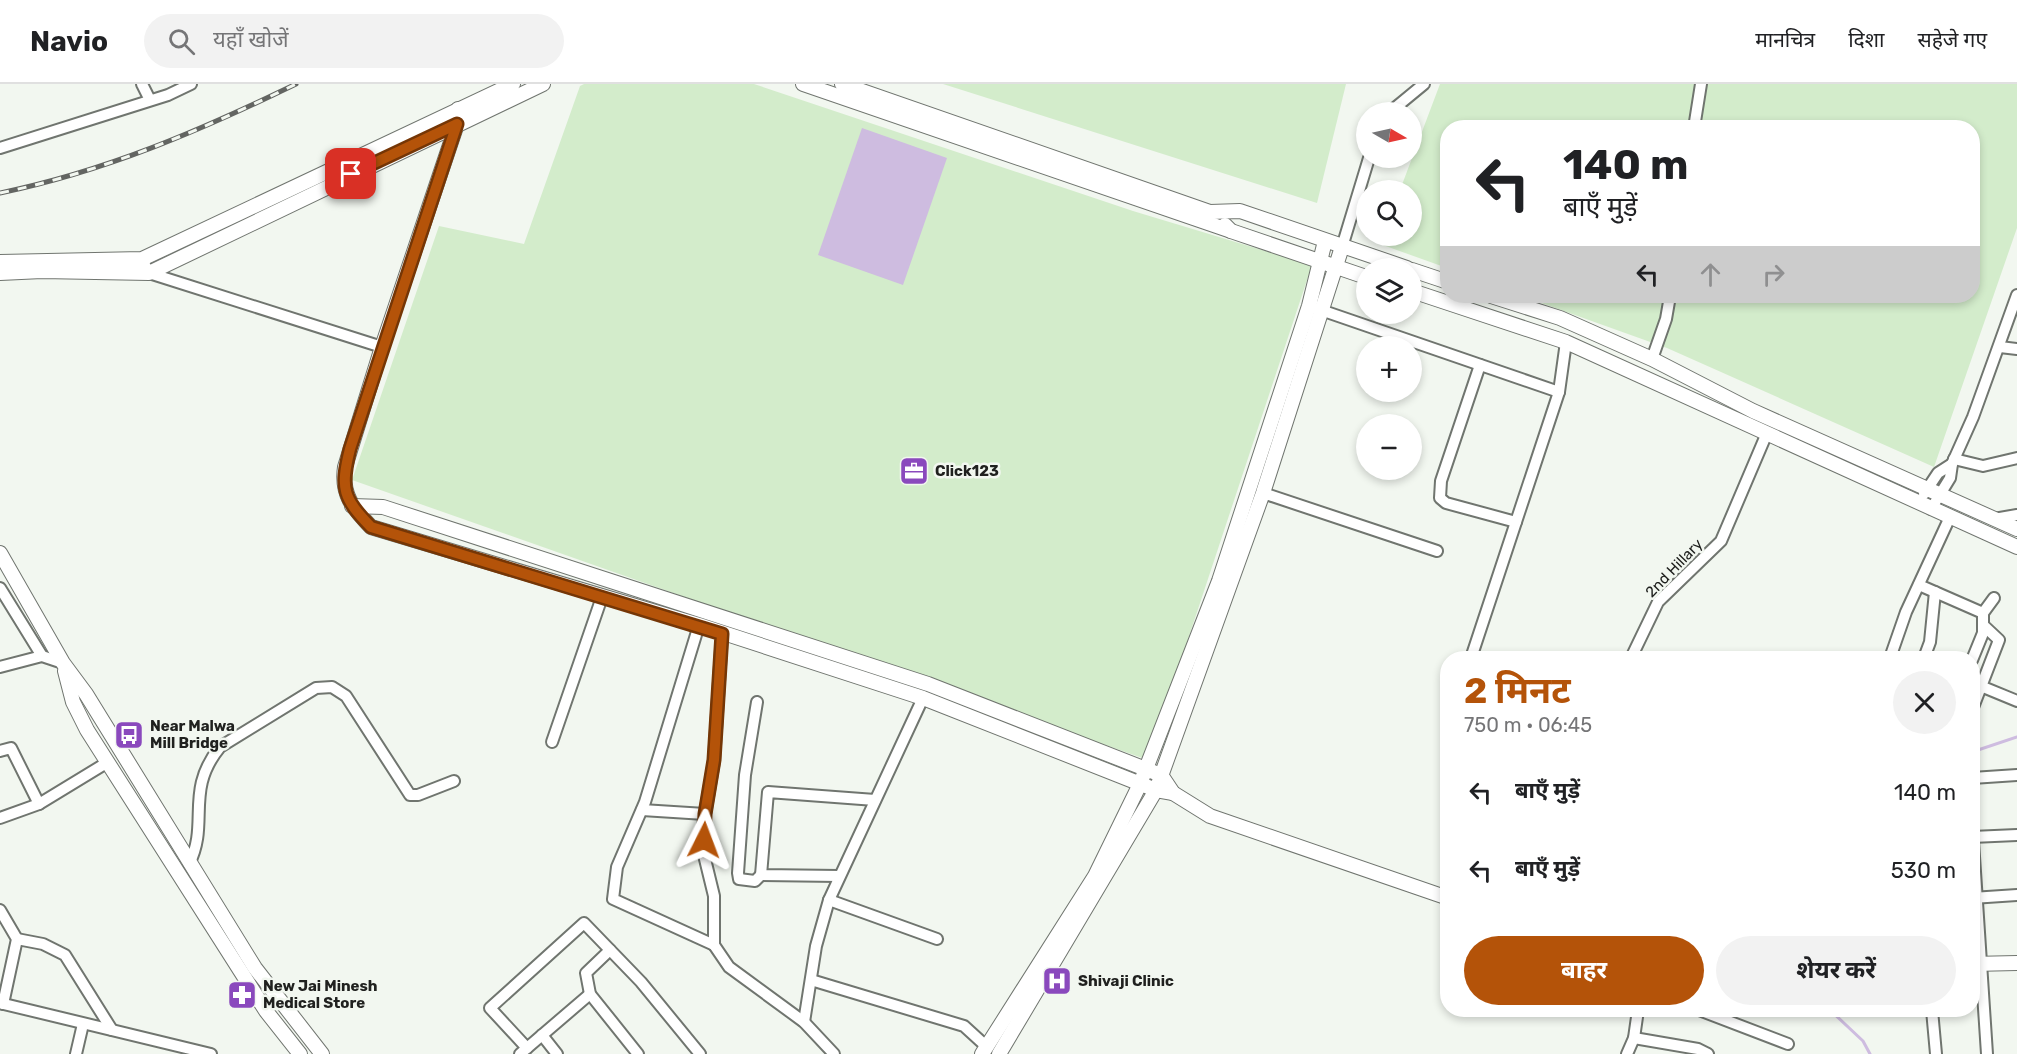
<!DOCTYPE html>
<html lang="hi">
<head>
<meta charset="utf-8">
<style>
  :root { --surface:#fff; --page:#f2f2f2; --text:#202124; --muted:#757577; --line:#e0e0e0; --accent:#b45309 }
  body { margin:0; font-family:Rubik,"Noto Sans Devanagari",sans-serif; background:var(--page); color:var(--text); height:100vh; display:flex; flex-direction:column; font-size:22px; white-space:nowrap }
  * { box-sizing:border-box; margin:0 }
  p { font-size:20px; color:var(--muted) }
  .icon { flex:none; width:33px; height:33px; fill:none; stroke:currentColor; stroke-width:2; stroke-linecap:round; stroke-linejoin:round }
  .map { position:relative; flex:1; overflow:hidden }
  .sheet { position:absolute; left:1440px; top:567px; width:540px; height:366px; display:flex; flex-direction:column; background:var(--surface); border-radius:24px; box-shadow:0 3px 9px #0003 }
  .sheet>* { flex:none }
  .guide { position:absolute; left:1440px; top:36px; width:540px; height:183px; border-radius:24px; box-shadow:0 3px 9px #0003; background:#fff; color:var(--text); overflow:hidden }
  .needle { width:39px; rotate:99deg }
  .tools { position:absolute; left:1356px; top:18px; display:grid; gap:12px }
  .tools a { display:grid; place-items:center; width:66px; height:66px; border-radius:50%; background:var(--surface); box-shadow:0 3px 9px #0003; font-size:30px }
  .pin { position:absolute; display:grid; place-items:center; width:51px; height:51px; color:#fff; margin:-26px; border-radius:12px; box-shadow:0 3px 9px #0006 }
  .me { position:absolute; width:66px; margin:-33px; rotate:3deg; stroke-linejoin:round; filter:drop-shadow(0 0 4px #0008) }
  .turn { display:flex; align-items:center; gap:21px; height:126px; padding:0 24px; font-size:27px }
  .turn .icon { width:78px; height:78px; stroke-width:2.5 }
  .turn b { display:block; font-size:42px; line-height:51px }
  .lanes { display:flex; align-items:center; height:57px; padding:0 24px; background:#0003; justify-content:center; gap:30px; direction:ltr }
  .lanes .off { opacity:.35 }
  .round { display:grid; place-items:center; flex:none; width:63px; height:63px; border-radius:32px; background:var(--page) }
  .summary { display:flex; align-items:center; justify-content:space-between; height:102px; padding:0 24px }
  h1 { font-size:36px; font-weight:700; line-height:45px; color:var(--accent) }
  .action { display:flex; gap:12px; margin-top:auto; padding:12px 24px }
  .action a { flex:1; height:69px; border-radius:36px; background:var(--accent); color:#fff; font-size:24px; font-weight:700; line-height:69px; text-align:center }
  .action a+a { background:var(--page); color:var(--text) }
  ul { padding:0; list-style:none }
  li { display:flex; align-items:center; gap:18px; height:78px; padding:0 24px }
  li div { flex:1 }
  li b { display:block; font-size:22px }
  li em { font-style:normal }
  header { display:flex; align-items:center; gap:36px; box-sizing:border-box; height:84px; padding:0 30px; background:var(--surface); border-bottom:2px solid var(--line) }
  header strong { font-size:28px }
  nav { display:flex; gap:33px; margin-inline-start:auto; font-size:21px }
  .search { width:420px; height:54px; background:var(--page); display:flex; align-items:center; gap:15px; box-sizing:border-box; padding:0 21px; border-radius:33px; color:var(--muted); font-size:22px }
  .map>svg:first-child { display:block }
  .green { fill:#d3eccb }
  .water { fill:#cebce0 }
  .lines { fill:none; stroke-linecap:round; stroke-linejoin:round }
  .stream { stroke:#cebce0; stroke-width:3 }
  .street-casing { stroke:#70756f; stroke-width:14 }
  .secondary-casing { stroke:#70756f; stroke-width:16 }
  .street { stroke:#fff; stroke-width:10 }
  .secondary { stroke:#fff; stroke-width:14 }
  .rail-casing { stroke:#636562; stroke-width:5 }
  .rail { stroke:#f2f7f0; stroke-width:3; stroke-dasharray:9; stroke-linecap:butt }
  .route-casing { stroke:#753606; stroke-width:15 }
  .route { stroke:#b45309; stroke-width:10 }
  .labels { text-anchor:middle; stroke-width:5; stroke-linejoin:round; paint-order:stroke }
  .poi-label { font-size:15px; font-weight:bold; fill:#20211f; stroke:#f2f7f0; text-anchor:start }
  .street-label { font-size:15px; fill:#20211f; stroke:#f2f7f0 }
</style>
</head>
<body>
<header>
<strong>Navio</strong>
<div class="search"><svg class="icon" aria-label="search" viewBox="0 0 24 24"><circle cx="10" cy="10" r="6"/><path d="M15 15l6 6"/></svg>यहाँ खोजें</div>
<nav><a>मानचित्र</a><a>दिशा</a><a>सहेजे गए</a></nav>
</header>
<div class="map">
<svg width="2017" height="970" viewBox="0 0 2017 970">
  <rect width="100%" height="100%" fill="#f2f7f0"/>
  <g class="green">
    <polygon points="584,0 754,0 1133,127 1312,181 1148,676 352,396 439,142 524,160 580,2"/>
    <polygon points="943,0 1346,0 1317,119"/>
    <polygon points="1440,0 2017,0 2017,144 1934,383 1667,264 1522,212 1972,212 1972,44 1448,44 1447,184 1380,160 1383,152 1412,152 1412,106 1400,106"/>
  </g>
  <polygon class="water" points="862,44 947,74 903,201 818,171"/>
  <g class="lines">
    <g class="stream">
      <polyline points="1972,668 2017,653"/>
      <polyline points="1830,926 1863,957 1870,970"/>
    </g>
    <g class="street-casing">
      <g id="street">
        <polyline points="142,0 150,16"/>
        <polyline points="1390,28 1424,0"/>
        <polyline points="1694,44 1701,0"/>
        <polyline points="0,64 168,11 191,0"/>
        <polyline points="1342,163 1369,74"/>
        <polyline points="142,175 149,189 382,263"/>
        <polyline points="1315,224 1559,308"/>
        <polyline points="2000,263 2017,265"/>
        <polyline points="1652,275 1666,235 1670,212"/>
        <polyline points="1480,281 1441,397 1440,414 1446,419 1516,438"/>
        <polyline points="1954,375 1983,382 2017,374"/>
        <polyline points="1263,409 1437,467"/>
        <polyline points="1924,410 1938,389 1952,380"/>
        <polyline points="1931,425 1950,394 1952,380 1973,333 2017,211"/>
        <polyline points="1994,435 2017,431"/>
        <polyline points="1919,501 1983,529"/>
        <polyline points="0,504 42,572"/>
        <polyline points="699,541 645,718 617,783 613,815 714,861"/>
        <polyline points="722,550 714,677 703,742 704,771 714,812 714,861 729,883 804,938 834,970"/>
        <polyline points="1471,574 1559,308 1566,258"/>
        <polyline points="1631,574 1658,518 1721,457 1767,349"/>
        <polyline points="1890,574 1906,528 1950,433"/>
        <polyline points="1924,574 1930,558 1935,508"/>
        <polyline points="1972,576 1983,549 1983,529 1994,514"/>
        <polyline points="0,583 42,572 63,579"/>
        <polyline points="1983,603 2017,617"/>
        <polyline points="757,618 745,691 738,789 739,795 755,797 761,791"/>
        <polyline points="1972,626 1999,556 1983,541"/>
        <polyline points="552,658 602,513"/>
        <polyline points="0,667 11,664 39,720"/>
        <polyline points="1972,694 2017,691"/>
        <polyline points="642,726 705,730"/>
        <polyline points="0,734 39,720 108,678"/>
        <polyline points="1972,742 1987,970"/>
        <polyline points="1972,753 2017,751"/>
        <path d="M 189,780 C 210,739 184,707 220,663 L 316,604 L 332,603 L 346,612 L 410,711 L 418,711 L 454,697"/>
        <polyline points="839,792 761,791 768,708 875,716"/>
        <polyline points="1972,814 2017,811"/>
        <polyline points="829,816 937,855"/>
        <polyline points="0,826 17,855 3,920"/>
        <polyline points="17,855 43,860 65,871 112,946"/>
        <polyline points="610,866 586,889 590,910 638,970"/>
        <polyline points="811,896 964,942 987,963"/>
        <polyline points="0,919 211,970"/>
        <polyline points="1699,926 1788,960"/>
        <polyline points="1932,926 1936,970"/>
        <polyline points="804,938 816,862 829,816 923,614"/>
        <polyline points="542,951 557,970"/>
        <polyline points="1634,954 1698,965 1708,970"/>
        <polyline points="527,964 490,924 584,839 641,898 700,970"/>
        <polyline points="76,970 83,940"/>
        <polyline points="520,970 590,910"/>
        <polyline points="1627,970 1634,954 1638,926"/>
      </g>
    </g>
    <g class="secondary-casing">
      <g id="secondary">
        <polyline points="803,0 1231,147"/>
        <polyline points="842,0 1210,128 1240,127 1407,184"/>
        <path d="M 458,25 L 457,40 L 382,263 L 345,383 C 341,411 353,424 371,443 L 699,541 L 923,614 L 1156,706 L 1173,709"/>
        <polyline points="1225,141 1231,147 1366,193"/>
        <polyline points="0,178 142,175 513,0"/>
        <polyline points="1412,186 1448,198"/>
        <polyline points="0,189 42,187 149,189 543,0"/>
        <polyline points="1412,207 1566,258 2017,463"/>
        <polyline points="1491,212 1560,234 1652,275 1753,327 2017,445"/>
        <polyline points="352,422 383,423 928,600 1161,691 1173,709 1210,732 1448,814"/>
        <polyline points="0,469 63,579 86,610 255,884 322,970"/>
        <polyline points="65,587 73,618 87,646 266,927 300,970"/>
        <polyline points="1972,880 2017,879"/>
        <polyline points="982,970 1095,792 1140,700 1219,497 1309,222 1325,157"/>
        <polyline points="999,970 1156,706 1263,409 1342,163"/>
      </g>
    </g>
    <use href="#street" class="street"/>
    <use href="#secondary" class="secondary"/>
    <g class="rail-casing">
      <path id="rail" d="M 0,109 C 106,87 199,47 296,0"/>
    </g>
    <use href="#rail" class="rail"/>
  </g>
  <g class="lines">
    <g class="route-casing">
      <path id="route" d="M 351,90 L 457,40 L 350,365 C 340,405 343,414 371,443 L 722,550 L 714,676 L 705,730 L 704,756"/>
    </g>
    <use href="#route" class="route"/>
  </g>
  <defs>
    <g id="office-square" transform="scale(1.5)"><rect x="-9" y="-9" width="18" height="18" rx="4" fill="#8a49bd" stroke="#f2f7f0"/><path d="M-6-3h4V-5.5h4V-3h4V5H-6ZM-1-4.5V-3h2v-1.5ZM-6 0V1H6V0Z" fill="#fff"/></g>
    <g id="bus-square" transform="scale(1.5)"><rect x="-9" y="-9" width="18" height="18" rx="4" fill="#8a49bd" stroke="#f2f7f0"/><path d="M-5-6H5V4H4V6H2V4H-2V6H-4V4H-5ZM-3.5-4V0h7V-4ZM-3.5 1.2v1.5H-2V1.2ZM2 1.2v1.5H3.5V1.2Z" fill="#fff"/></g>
    <g id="hospital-square" transform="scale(1.5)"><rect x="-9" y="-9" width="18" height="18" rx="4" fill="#8a49bd" stroke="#f2f7f0"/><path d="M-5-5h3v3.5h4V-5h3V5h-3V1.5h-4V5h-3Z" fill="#fff"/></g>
    <g id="pharmacy-square" transform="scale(1.5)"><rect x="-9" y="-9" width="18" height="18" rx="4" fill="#8a49bd" stroke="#f2f7f0"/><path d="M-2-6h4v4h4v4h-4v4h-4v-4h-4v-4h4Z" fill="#fff"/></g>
  </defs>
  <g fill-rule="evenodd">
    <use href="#office-square" x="914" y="387"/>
    <use href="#bus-square" x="129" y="651"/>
    <use href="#hospital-square" x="1057" y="897"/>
    <use href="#pharmacy-square" x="242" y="911"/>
  </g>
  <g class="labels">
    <g class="poi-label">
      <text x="935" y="392">Click123</text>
      <text x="150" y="647">Near Malwa<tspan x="150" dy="17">Mill Bridge</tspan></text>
      <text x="1078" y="902">Shivaji Clinic</text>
      <text x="263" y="907">New Jai Minesh<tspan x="263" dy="17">Medical Store</tspan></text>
    </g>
    <g class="street-label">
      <text transform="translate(1674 484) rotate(-46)" y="5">2nd Hillary</text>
    </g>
  </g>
</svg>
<div class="tools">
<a><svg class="needle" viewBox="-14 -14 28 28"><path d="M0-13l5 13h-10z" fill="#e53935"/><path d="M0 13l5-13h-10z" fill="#757577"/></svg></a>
<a><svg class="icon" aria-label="search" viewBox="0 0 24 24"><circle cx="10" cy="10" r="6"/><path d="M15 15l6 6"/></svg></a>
<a><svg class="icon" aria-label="layers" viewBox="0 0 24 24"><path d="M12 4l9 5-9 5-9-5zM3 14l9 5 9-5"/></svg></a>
<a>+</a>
<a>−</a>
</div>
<div class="pin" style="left:351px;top:90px;background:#d93025"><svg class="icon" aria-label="arrive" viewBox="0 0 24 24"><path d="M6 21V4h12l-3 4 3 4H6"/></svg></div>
<svg class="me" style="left:704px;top:756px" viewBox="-20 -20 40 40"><path d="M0-17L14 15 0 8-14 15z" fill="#b45309" stroke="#fff" stroke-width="4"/></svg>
<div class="guide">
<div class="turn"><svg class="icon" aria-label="left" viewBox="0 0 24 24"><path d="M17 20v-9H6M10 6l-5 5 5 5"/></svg><div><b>140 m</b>बाएँ मुड़ें</div></div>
<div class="lanes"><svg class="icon" aria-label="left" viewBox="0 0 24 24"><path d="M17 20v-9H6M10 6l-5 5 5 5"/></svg><svg class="icon off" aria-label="ahead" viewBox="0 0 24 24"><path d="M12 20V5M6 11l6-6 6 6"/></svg><svg class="icon off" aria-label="right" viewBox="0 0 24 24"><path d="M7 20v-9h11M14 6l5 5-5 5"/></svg></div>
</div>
<section class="sheet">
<div class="summary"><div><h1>2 मिनट</h1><p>750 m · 06:45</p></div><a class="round"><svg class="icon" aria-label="close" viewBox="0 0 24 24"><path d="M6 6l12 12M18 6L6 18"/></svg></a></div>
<ul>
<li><svg class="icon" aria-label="left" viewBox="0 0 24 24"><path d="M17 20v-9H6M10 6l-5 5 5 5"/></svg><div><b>बाएँ मुड़ें</b></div><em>140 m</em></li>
<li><svg class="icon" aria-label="left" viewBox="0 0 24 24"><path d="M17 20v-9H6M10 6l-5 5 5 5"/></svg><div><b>बाएँ मुड़ें</b></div><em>530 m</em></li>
</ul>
<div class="action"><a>बाहर</a><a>शेयर करें</a></div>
</section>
</div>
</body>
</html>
